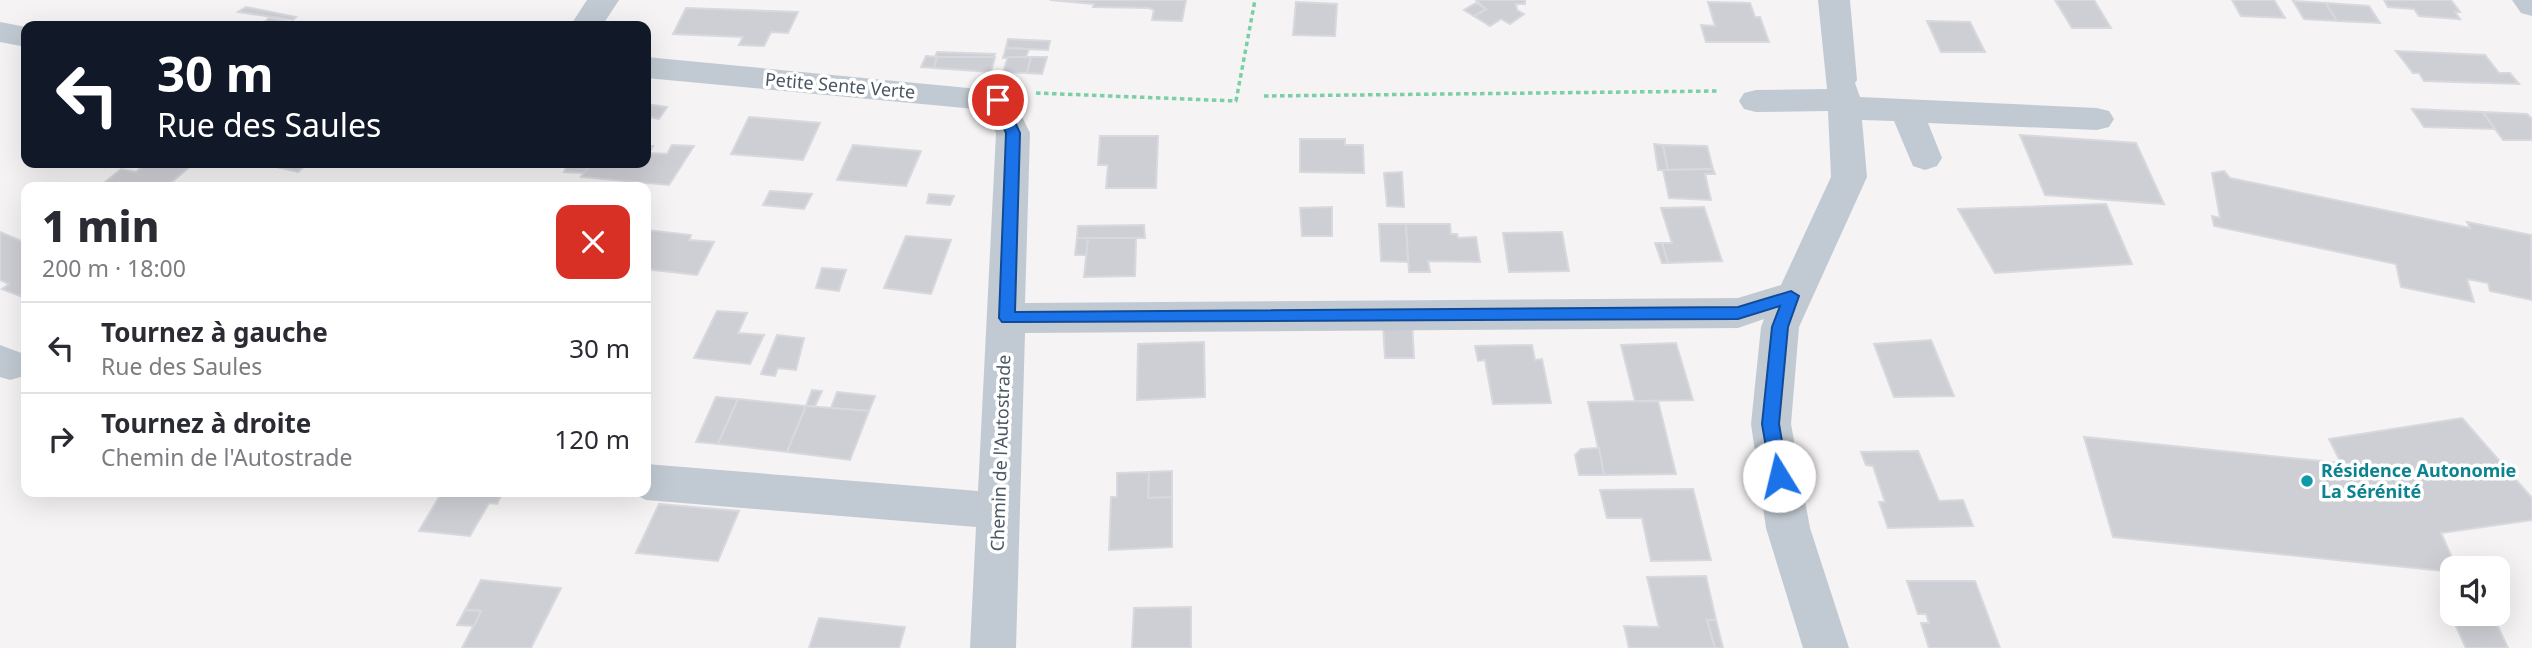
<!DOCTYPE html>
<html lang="fr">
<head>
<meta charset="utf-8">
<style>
  :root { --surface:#fff; --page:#f2f2f3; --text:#2b2b33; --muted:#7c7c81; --line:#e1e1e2 }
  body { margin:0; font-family:"Noto Sans",sans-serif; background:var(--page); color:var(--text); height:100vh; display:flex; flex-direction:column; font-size:26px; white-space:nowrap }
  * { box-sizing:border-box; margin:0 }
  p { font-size:23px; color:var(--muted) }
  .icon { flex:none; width:38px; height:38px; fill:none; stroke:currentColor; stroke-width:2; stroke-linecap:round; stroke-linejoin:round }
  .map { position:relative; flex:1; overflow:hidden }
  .side { position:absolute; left:21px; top:182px; width:630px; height:315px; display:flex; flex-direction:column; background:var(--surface); border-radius:14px; box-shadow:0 7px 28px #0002 }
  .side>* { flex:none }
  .top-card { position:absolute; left:21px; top:21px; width:630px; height:147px; border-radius:14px; box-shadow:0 7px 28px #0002; background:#111827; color:#fff; overflow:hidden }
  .fabs { position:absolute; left:2440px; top:556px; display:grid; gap:14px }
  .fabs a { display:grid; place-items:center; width:70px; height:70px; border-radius:14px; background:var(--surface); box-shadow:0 7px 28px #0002; font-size:35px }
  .pin { position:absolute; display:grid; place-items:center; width:60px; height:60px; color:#fff; margin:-30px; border:4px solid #fff; border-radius:50%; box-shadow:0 2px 7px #0007 }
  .me { position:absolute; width:77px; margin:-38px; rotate:351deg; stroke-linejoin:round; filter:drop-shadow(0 0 5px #0008) }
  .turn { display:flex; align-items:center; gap:24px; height:147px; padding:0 21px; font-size:32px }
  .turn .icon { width:91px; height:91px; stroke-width:2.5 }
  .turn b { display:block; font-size:49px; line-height:60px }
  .round { display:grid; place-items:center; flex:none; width:74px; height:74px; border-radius:14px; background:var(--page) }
  .overview { display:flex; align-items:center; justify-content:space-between; height:119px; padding:0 21px }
  h1 { font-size:42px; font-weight:800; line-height:52px }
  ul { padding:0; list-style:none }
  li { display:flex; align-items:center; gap:21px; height:91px; padding:0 21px; border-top:2px solid var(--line) }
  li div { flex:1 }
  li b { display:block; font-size:26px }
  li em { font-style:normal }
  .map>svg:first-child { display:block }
  .building { fill:#cdcfd5; stroke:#d7d9de; stroke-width:2 }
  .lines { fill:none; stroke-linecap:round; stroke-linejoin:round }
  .path { stroke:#7ad0a6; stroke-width:3.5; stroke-dasharray:4.5 3.5; stroke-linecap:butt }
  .minor { fill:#c1cad2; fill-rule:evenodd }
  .route { fill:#1a73e8; stroke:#114b97; stroke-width:2 }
  .culture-dot { fill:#0f9aa8; stroke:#fff; stroke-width:2.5 }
  .labels { text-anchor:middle; stroke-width:7; stroke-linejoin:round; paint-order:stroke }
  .street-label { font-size:18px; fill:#4a5661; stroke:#fff }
  .culture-label { font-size:18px; font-weight:bold; fill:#0d838f; stroke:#fff; text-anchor:start }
</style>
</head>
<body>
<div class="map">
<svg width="2532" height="648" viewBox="0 0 2532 648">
  <rect width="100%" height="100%" fill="#f5f3f3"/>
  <g class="building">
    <polygon points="1050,0 1186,0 1182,21 1152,20 1154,10 1149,8 1093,7 1094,4"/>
    <polygon points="1476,0 1525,0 1525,4 1516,4 1517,10 1524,14 1510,24 1501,19 1490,26 1474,16 1486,9"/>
    <polygon points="2055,0 2094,0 2111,28 2072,28"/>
    <polygon points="2232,0 2274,0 2285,18 2241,16"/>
    <polygon points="2384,0 2451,0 2460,12 2455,12 2460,19 2419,16 2414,9 2388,7"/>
    <polygon points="2293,1 2326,3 2337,21 2304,19"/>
    <polygon points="1296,2 1337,4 1335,36 1293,35"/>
    <polygon points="1708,2 1750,3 1755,17 1760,17 1769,42 1706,42 1701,25 1715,26"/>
    <polygon points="1476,3 1486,9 1474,16 1464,10"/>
    <polygon points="2326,3 2369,6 2380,23 2337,21"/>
    <polygon points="246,7 296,17 293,20 238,12"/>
    <polygon points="686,8 798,12 788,33 771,32 764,46 739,45 743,37 673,34"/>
    <polygon points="269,18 309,26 260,26"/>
    <polygon points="1927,21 1970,22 1985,52 1941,52"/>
    <polygon points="1008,39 1050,41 1048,50 1006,48"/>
    <polygon points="1006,48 1029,49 1026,57 1003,58"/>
    <polygon points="2396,51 2485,55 2499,73 2510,73 2519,84 2424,81 2419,73 2413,73"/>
    <polygon points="937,52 995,54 993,57 935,57"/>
    <polygon points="926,56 937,57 934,68 921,67"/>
    <polygon points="937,57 995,57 991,72 934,68"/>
    <polygon points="1008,57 1031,57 1027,73 1003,72"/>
    <polygon points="1031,57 1047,57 1042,74 1027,73"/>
    <polygon points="646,104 667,107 659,119 646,117"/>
    <polygon points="2412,109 2483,112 2495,129 2424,127"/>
    <polygon points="2483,112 2527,114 2532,119 2532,140 2503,140"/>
    <polygon points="749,117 820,123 803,160 731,154"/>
    <polygon points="2020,135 2136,143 2164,204 2045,195"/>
    <polygon points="1100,136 1158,136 1156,188 1106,188 1108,165 1098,165"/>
    <polygon points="1300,139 1345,139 1345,145 1363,145 1364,173 1300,172"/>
    <polygon points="1654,144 1663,145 1668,170 1658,170"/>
    <polygon points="672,145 694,146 669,185 581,177 592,163 646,163 646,146 653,146 649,153 667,154"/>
    <polygon points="853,145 921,151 906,186 837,180"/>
    <polygon points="1663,145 1707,146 1713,169 1668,170"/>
    <polygon points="146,163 194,163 166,187 99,187 121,169 136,172"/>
    <polygon points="259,163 308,163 298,172"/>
    <polygon points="568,163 592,163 584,173 564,172"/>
    <polygon points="1713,169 1715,174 1705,174 1711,200 1669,198 1663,170"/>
    <polygon points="2224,171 2230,178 2470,228 2467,222 2531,235 2532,300 2490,291 2488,283 2467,279 2474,302 2401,287 2396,264 2214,226 2212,216 2220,218 2212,173"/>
    <polygon points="1402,172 1404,207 1387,206 1384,173"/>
    <polygon points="770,191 812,194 804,209 763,205"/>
    <polygon points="929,194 954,196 950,205 927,203"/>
    <polygon points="2106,204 2132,264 1995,273 1958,209"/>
    <polygon points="1332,207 1332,236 1302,236 1300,208"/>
    <polygon points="1704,207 1722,261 1668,263 1662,243 1672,243 1661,208"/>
    <polygon points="1379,224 1406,224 1408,262 1381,261"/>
    <polygon points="1406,224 1450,224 1451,234 1457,234 1458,238 1476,237 1480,262 1428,261 1430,272 1409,272"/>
    <polygon points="1144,225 1145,238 1077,238 1078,226"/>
    <polygon points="646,230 691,235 689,240 714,242 697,275 646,269"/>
    <polygon points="0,232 26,243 25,298 2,289 9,284 0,280"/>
    <polygon points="1562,232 1569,271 1509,272 1503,233"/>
    <polygon points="906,236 951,240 931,294 884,288"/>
    <polygon points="1077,238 1088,238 1087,255 1075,255"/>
    <polygon points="1088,238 1136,238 1135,276 1084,277"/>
    <polygon points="1655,243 1662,243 1668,263 1662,263"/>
    <polygon points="822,268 846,270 839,291 816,288"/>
    <polygon points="717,311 747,313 738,333 764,335 750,364 694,358"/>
    <polygon points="1412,323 1414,358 1385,358 1383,324"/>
    <polygon points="777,335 804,338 796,370 778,368 775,376 761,374"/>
    <polygon points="1931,340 1954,396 1894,397 1874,344"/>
    <polygon points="1204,342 1205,397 1137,400 1138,344"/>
    <polygon points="1676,343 1693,400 1635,401 1621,345"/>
    <polygon points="1532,345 1535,360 1542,359 1551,403 1493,404 1485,360 1478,361 1475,346"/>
    <polygon points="812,390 822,391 815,406 806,406"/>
    <polygon points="837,392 875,396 869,411 831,408"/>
    <polygon points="716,397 738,399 718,444 696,442"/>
    <polygon points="738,399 806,406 787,452 718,444"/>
    <polygon points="1658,401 1676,474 1604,475 1588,402"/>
    <polygon points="806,406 869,411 850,460 787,452"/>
    <polygon points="2462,418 2532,498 2532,520 2441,533 2457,569 2452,569 2452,572 2113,537 2084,437 2341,463 2329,439"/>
    <polygon points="1599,448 1604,475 1579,475 1575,455 1581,449"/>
    <polygon points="1918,451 1939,501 1963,500 1973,526 1888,528 1879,502 1885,502 1873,466 1866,465 1861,452"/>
    <polygon points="1172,471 1172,497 1148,498 1149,472"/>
    <polygon points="1149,472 1148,498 1172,497 1172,547 1109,550 1111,497 1117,497 1117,473"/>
    <polygon points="1693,489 1711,560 1651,561 1642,518 1607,518 1600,490"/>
    <polygon points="442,492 503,492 497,504 489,503 470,536 419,531"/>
    <polygon points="659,504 739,511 718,561 636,553"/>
    <polygon points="1706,576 1716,620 1707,620 1715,648 1629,648 1624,626 1659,627 1647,577"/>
    <polygon points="481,580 561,588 531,648 462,648 481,611 465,610"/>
    <polygon points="1907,581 1975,581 2000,648 1929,648 1921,623 1929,623 1926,614 1918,614"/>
    <polygon points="2442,596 2452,597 2452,614 2492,614 2508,648 2466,648"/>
    <polygon points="1191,607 1191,648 1132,648 1134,608"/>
    <polygon points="465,610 481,611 474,626 457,625"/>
    <polygon points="819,618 905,627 899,648 809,648"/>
    <polygon points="1707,620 1716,620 1723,648 1715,648"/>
  </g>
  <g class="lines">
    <g class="path">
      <polyline points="1036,93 1236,101 1255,0"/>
      <polyline points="1264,96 1719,91"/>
    </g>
    <g class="minor">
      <polygon points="587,0 619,0 602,26 570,26"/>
      <polygon points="1818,0 1850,0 1857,80 1855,83 1860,97 2097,108 2109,111 2114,119 2109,127 2097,130 1928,123 1942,158 1937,166 1925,170 1913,166 1894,121 1862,120 1867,177 1799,327 1791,424 1810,528 1849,648 1803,648 1766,528 1751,424 1761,327 1764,319 1738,328 1025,333 1016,648 970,648 976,527 646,500 630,492 646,492 646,464 978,491 996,133 986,110 646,78 646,57 1010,92 1030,133 1025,303 1738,298 1781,285 1831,177 1828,111 1756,112 1744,109 1739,101 1744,93 1756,90 1827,89"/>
      <polygon points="2512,0 2532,0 2532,16 2521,13"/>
      <polygon points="0,22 26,27 26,47 0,42"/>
      <polygon points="0,345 24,354 26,372 24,376 10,380 0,377"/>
    </g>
  </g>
  <polygon class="route" points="998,95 1005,100 1020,133 1015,312 1738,307 1791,291 1799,296 1788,327 1779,424 1788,476 1785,481 1779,483 1773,481 1771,476 1762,424 1772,327 1780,306 1738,319 1002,322 999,318 1006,133 991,100"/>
  <circle class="culture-dot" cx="2307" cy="481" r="7"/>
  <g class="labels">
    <g class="street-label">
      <text transform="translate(840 86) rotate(5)" y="6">Petite Sente Verte</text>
      <text transform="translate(1001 453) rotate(-88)" y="6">Chemin de l'Autostrade</text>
    </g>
    <g class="culture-label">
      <text x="2321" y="477">Résidence Autonomie<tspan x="2321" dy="21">La Sérénité</tspan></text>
    </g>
  </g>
</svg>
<div class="fabs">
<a><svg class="icon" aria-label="sound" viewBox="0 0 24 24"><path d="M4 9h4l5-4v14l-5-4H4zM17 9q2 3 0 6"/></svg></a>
</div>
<div class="pin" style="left:998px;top:100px;background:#d93025"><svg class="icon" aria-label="arrive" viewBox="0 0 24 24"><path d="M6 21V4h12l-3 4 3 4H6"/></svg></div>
<svg class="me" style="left:1779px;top:476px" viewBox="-20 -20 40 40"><circle r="19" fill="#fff"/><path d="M0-13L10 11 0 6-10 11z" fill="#1a73e8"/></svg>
<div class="top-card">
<div class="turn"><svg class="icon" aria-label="left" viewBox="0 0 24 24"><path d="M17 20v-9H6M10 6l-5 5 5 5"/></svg><div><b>30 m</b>Rue des Saules</div></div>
</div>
<section class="side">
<div class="overview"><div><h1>1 min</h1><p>200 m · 18:00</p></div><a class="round" style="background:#d93025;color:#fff"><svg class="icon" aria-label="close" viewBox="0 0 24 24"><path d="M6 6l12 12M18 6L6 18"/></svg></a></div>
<ul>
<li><svg class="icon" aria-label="left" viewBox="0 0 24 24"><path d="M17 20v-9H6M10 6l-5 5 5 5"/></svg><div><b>Tournez à gauche</b><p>Rue des Saules</p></div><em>30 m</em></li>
<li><svg class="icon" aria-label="right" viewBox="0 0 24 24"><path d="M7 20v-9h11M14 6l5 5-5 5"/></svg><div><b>Tournez à droite</b><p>Chemin de l'Autostrade</p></div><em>120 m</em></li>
</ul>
</section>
</div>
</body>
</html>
